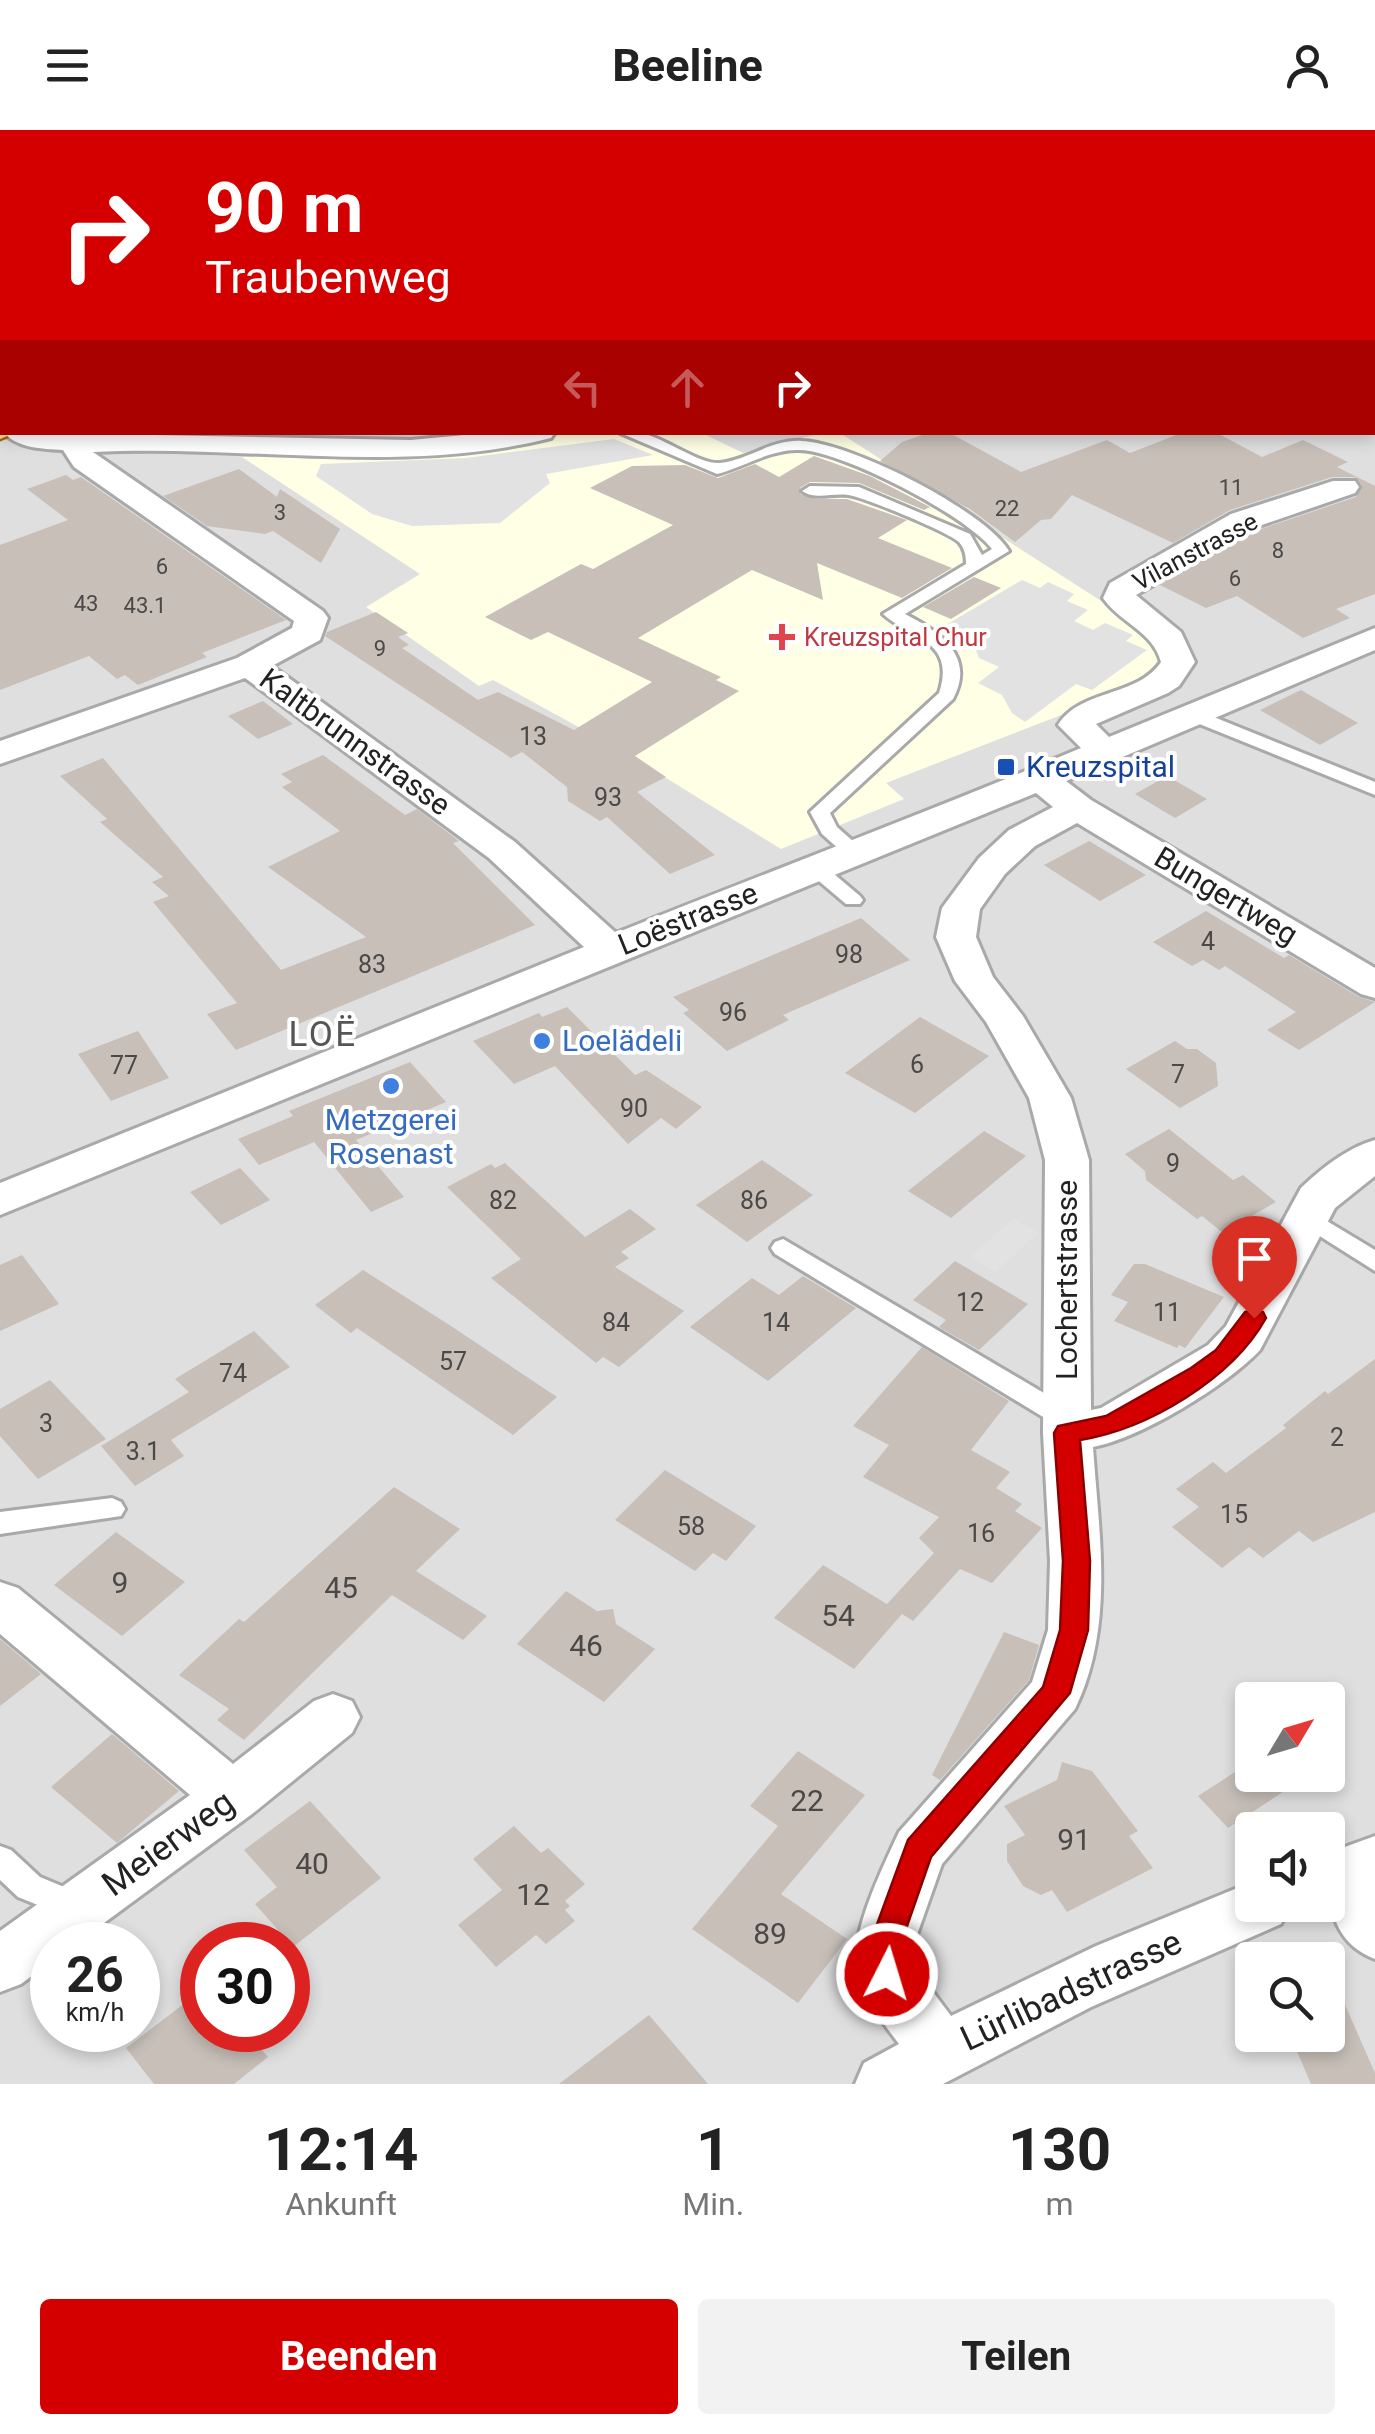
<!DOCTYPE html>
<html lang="de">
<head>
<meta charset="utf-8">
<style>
  :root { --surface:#fff; --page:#f2f2f2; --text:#222; --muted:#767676; --accent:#d40000 }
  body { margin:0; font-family:Roboto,sans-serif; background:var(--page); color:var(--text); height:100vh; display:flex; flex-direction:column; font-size:38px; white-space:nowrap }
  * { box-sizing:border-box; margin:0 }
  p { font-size:32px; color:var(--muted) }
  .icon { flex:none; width:55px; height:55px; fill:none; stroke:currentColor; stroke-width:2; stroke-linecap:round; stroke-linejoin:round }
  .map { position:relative; height:1954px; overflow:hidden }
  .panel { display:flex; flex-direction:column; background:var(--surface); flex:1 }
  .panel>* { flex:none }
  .hud { position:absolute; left:0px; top:0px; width:1375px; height:305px; box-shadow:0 5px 15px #0003; background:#d40000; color:#fff; overflow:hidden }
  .needle { width:65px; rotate:52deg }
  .fabs { position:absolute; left:1235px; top:1552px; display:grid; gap:20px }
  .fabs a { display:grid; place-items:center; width:110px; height:110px; border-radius:10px; background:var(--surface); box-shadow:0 5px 15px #0003; font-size:50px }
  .speed { position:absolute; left:30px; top:1792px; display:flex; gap:20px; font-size:50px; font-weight:700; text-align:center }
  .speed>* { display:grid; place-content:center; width:130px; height:130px; border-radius:50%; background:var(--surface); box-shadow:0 5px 15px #0003; line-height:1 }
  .speed small { font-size:25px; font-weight:400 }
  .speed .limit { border:15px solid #d22; background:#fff; color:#111 }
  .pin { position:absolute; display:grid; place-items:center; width:85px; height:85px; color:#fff; margin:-102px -42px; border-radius:50% 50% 50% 0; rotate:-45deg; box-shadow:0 0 10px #0007 }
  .pin .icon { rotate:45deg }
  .me { position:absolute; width:110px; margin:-55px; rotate:5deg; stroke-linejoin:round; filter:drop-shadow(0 0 8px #0008) }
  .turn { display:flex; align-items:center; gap:35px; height:210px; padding:0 40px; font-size:45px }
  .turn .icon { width:130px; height:130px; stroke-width:2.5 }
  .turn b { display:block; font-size:70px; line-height:85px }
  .lanes { display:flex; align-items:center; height:95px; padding:0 40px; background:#0003; justify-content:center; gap:50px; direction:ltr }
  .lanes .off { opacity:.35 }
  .eta { display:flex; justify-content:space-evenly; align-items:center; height:170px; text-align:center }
  .eta b { font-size:60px; font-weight:700; line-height:70px }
  .cta { display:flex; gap:20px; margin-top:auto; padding:20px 40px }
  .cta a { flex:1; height:115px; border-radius:10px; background:var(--accent); color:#fff; font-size:40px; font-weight:700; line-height:115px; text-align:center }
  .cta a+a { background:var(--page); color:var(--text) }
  header { display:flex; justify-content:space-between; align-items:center; height:130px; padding:0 40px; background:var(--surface); font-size:45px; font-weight:700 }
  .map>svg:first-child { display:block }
  .residential { fill:#e0dfdf; fill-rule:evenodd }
  .education { fill:#ffffe5 }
  .parking { fill:#e2e2e2 }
  .building { fill:#c7bfb8 }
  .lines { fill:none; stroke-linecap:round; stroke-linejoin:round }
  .service-casing { stroke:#a9a9a9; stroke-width:6 }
  .minor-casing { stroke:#a9a9a9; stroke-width:6 }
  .secondary-casing { stroke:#707d05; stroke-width:5 }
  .primary-casing { stroke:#a06b00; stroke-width:5 }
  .service { fill:#fff; fill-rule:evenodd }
  .minor { fill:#fff; fill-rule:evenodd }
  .secondary { fill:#f7fabf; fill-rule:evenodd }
  .primary { fill:#fcd6a4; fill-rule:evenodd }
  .route { fill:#d40000; stroke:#8a0000; stroke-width:2.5 }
  .health-dot { fill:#e0444e; stroke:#fff; stroke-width:4 }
  .transit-dot { fill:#1a4fb4; stroke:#fff; stroke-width:4 }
  .shop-dot { fill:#3f7fe0; stroke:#fff; stroke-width:4 }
  .labels { text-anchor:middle; stroke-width:8; stroke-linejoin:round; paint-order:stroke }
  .far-number-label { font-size:22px; fill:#4b4948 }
  .far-street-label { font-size:25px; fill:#222; stroke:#fff }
  .far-health-label { font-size:25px; fill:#be3a42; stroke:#fff; text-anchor:start }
  .number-label { font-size:25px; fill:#4b4948 }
  .street-label { font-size:30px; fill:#222; stroke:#fff }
  .transit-label { font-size:30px; fill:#164399; stroke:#fff; text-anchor:start }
  .shop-label { font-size:30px; fill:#366cbe; stroke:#fff; text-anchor:start }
  .near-number-label { font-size:30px; fill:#4b4948 }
  .quarter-label { font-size:35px; letter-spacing:2.5px; fill:#555; stroke:#fff }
  .near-street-label { font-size:35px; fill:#222; stroke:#fff }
</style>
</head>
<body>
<header><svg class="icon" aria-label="menu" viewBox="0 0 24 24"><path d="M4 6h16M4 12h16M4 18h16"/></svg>Beeline<svg class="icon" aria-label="person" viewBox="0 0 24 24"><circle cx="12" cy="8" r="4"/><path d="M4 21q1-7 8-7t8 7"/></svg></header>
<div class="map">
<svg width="1375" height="1954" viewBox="0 0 1375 1954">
  <rect width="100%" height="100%" fill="#f2efe9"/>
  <path class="residential" d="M 0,0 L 1375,0 L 1375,1954 L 0,1954 ZM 2,2 L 1372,2 L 1372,302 L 2,302 ZM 1252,1570 L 1328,1570 L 1328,1645 L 1252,1645 ZM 1252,1700 L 1328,1700 L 1328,1775 L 1252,1775 ZM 52,1815 L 138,1815 L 138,1900 L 52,1900 ZM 202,1815 L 288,1815 L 288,1900 L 202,1900 ZM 1252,1830 L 1328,1830 L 1328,1905 L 1252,1905 Z"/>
  <polygon class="education" points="569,302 702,303 743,323 822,303 840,303 1151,503 1165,530 1144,553 886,653 904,669 781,719 624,622 493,550 479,556 366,477 420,444 242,327 455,324 524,315"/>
  <g class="parking">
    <polygon points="614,309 653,325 546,344 550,353 500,393 412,396 372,384 316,346 321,334 466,328"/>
    <polygon points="1022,450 1040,458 1048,452 1074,464 1067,471 1088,480 1074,491 1093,500 1105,493 1133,505 1126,511 1147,520 1092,560 1076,554 1025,592 1012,583 1002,565 978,553 999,537 979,528 970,504 946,495"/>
    <polygon points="1014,1088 1039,1103 995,1142 970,1127"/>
  </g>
  <g class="building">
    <polygon points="931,302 948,302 1021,342 1107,310 1130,323 1184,302 1215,302 1262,327 1303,310 1348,332 1337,337 1375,356 1375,464 1336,479 1350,488 1303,508 1237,466 1206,478 1160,455 1255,401 1356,367 1362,355 1355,347 1332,347 1230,380 1173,413 1072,365 1051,389 1041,390 1015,412 970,379 880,331 902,312"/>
    <polygon points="814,326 870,346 930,377 924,380 859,353 810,352 800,358 800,364 818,369 847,369 907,390 878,408 952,438 902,468 817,433 823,470 752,440 638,508 721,547 716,550 739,561 635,626 666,647 637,662 715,725 670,744 607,687 600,691 568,671 567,657 522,622 511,628 325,506 327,502 376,482 408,503 398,507 409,515 402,518 478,570 498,562 574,600 652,552 548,502 531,510 485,487 581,434 593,439 673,395 590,358 632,336 685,335 718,348 755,334 779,347"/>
    <polygon points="239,339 277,367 280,359 340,399 321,433 273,401 265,404 207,396 163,366"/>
    <polygon points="66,345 73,350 81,347 286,490 202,523 207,527 138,555 125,545 117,549 89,526 0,560 0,415 68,390 27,359"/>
    <polygon points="974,447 1001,458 951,489 923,477"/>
    <polygon points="1301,560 1358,593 1320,615 1260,580"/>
    <polygon points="263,571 293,594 258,609 228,586"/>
    <polygon points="323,625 405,685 417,679 459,711 453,713 535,795 236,920 207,884 237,873 153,772 169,766 152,752 163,747 100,692 107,689 60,646 103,628 281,840 366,807 268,737 340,701 282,657 292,652 281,644"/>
    <polygon points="1167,646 1207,669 1175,688 1135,664"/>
    <polygon points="1089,711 1146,745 1100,771 1044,735"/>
    <polygon points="1206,781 1284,828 1289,825 1359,867 1375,872 1299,920 1267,900 1296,882 1225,836 1219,840 1203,830 1192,836 1153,812"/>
    <polygon points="861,788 910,830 783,885 789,890 727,921 683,883 689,880 673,867"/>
    <polygon points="567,877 635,945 646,940 702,977 676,999 661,988 628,1014 555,936 514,954 473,911 539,883 542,887"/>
    <polygon points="920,887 989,926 915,983 845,943"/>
    <polygon points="138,901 169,948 111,971 78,924"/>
    <polygon points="1175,911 1187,919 1197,919 1216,933 1218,956 1180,978 1126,939"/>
    <polygon points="410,932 446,972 356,1010 404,1067 371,1082 314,1012 259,1035 238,1009 293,986 289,981"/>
    <polygon points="1169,999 1233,1050 1243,1045 1276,1072 1223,1103 1202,1086 1197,1089 1146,1050 1145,1041 1125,1024"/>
    <polygon points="984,1001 1026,1026 951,1088 908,1061"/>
    <polygon points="762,1030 813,1065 747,1112 696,1075"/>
    <polygon points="505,1033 585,1107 630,1079 656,1099 621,1122 629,1128 615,1137 684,1181 619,1237 603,1227 596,1233 491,1148 521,1129 447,1057 491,1034 495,1038"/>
    <polygon points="240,1038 270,1070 221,1095 190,1062"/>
    <polygon points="22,1125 59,1174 0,1201 0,1135"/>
    <polygon points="955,1131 1028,1174 979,1220 939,1197 946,1190 913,1170"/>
    <polygon points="1134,1134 1145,1134 1224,1167 1185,1218 1179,1215 1177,1218 1114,1191 1128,1172 1111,1165"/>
    <polygon points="363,1140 451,1196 557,1267 513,1305 357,1198 351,1203 315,1175"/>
    <polygon points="803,1146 856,1178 768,1251 690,1197 752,1148 779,1165"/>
    <polygon points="254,1201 290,1237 171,1310 184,1326 135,1356 101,1316 189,1262 175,1249"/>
    <polygon points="922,1217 1009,1271 971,1320 1010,1342 996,1358 1022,1374 1015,1381 1042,1398 992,1453 960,1439 913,1491 902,1484 854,1539 774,1488 823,1435 895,1479 887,1474 934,1423 919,1408 939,1387 863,1347 889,1315 853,1296"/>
    <polygon points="1375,1229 1375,1382 1313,1412 1299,1401 1263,1428 1249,1417 1222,1438 1172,1397 1199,1377 1176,1359 1213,1332 1226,1343 1286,1298 1283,1295 1325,1261 1328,1264"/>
    <polygon points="50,1250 106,1309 38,1349 0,1306 0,1279"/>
    <polygon points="665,1340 756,1396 726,1431 713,1423 695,1441 615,1390"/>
    <polygon points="394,1357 460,1399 416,1441 487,1486 463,1510 392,1465 244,1610 217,1590 229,1579 179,1545 239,1489 244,1492"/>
    <polygon points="116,1402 185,1452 122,1506 54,1455"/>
    <polygon points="566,1461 597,1481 613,1479 616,1494 655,1519 604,1572 517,1514"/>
    <polygon points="1004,1502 1039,1515 1029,1550 940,1650 932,1645"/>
    <polygon points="0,1509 41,1544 0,1576"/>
    <polygon points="112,1604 179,1661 117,1713 51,1657"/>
    <polygon points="798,1621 865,1665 781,1764 847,1809 798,1873 692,1799 778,1696 750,1676"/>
    <polygon points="1252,1631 1252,1645 1309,1645 1228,1698 1198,1666"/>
    <polygon points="1062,1632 1092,1641 1138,1701 1129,1706 1153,1738 1067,1782 1052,1760 1041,1765 1023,1756 1007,1731 1007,1714 1025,1705 1004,1676 1057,1650"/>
    <polygon points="310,1671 381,1748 293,1817 255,1774 277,1757 244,1720"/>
    <polygon points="514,1696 541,1723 548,1718 585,1754 565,1771 570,1776 565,1780 575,1791 546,1814 536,1805 496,1837 458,1795 502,1760 473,1729"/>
    <polygon points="1328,1836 1375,1943 1375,1954 1311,1954 1290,1905 1328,1905"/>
    <polygon points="202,1860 202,1900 245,1900 268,1927 234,1954 154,1954 126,1918"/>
    <polygon points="649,1885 708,1954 559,1954"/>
  </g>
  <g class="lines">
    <g class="service-casing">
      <g id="service">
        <polygon points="134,0 149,0 150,2 135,2"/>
        <rect x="0" y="204" width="2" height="10"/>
        <path d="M 618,302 C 625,302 634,301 641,303 C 663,307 700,335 720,333 C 748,330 772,309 802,311 C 851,313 984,380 1009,421 L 905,484 C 940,502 976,526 953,569 L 830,683 L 837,697 L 863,720 L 866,724 L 863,728 L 849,728 L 822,704 L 810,682 L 939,563 C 956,510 912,510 883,484 L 966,434 C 966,426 965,419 959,412 C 948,402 864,367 848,365 C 832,363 815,370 802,361 L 810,356 L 859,357 L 970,404 L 982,425 L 992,419 C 967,386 841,320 799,320 C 771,319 744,337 717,344 Z"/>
        <polygon points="1189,577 1375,652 1375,665 1182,587 1182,579"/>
        <polygon points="814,731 821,733 860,766 863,770 860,774 846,774 807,741 804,737"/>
        <polygon points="1307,1079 1375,1120 1375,1141 1299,1093 1295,1087"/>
        <polygon points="783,1109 1076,1282 1080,1289 1076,1296 1067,1299 1058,1296 775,1124 771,1118 775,1112"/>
        <polygon points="112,1368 121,1372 125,1379 121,1386 0,1404 0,1382"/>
        <polygon points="0,1716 11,1720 40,1747 88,1767 92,1777 88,1787 77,1791 18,1767 0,1750"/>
      </g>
    </g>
    <g class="minor-casing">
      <g id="minor">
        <polygon points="1209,0 1237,0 1238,2 1211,2"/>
        <rect x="1372" y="50" width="3" height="14"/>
        <polygon points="1372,89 1375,90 1375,107 1372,106"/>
        <rect x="1372" y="144" width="3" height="16"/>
        <path d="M 3,302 L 411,310 L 496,302 L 555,302 L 551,308 C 401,346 245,314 93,322 L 323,481 L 328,488 L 320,510 L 272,536 L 515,712 L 616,803 C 771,741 928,682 1081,618 L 1058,595 C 1080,559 1138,567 1161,532 C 1153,501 1120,493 1103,468 L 1110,453 L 1231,384 L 1333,351 L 1355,351 L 1359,357 L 1355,363 L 1253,398 L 1136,465 L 1181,502 L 1195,532 L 1179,556 L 1168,563 L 1096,594 L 1109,607 L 1375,498 L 1375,520 L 1066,651 L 1091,670 L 1375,838 L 1375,868 L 1361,864 L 1077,693 L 1035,716 L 1005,744 L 980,779 L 976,807 L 993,847 L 1023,886 L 1071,968 L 1089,1030 L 1091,1280 L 1101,1278 L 1208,1215 L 1226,1196 L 1301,1058 C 1322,1038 1347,1018 1375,1010 L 1375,1046 L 1335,1078 L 1260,1220 C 1226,1256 1141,1308 1093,1317 C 1099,1405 1115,1497 1075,1579 L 942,1734 L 913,1816 L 916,1839 L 951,1886 L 1096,1816 L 1252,1752 L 1252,1775 L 1290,1775 L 1281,1794 L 1091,1877 L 943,1954 L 855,1954 L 864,1933 L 899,1914 C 883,1893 865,1870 858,1845 C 847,1808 883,1737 899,1702 L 1032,1552 L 1048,1500 L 1050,1431 L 1043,1303 L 1045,1030 L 1029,968 L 986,892 L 955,851 L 936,807 L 942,778 L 979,728 L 1009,700 L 1053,677 L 1036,663 L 0,1085 L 0,1053 L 584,817 L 489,728 L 245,548 L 0,634 L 0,611 L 237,528 L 292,498 L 294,491 L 74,337 L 63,320 C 42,319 17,318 3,302 Z"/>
        <polygon points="0,1452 18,1458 233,1634 314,1571 333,1564 352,1571 360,1587 352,1603 252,1684 74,1815 52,1815 52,1831 21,1854 0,1862 0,1801 190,1665 0,1504"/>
        <path d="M 1375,1706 L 1375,1829 C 1328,1811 1328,1767 1328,1723 Z"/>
      </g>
    </g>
    <g class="secondary-casing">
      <polygon id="secondary" points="0,68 2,69 2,89 0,88"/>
    </g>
    <g class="primary-casing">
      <polygon id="primary" points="0,286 2,302 17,302 0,309"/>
    </g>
    <use href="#service" class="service"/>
    <use href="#minor" class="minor"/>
    <use href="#secondary" class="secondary"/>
    <use href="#primary" class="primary"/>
  </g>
  <path class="route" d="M 1254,1179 L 1263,1182 L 1266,1188 C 1232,1249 1148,1299 1080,1310 L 1090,1431 L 1088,1500 L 1070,1563 L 931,1727 L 900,1816 L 903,1844 L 898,1854 L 887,1859 L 876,1854 L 869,1816 L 908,1710 L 1043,1557 L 1060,1500 L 1063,1431 L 1054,1303 L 1058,1296 L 1106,1286 L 1191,1238 L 1216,1220 L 1245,1182 Z"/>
  <path class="health-dot" d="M777 492h10v10h10v10h-10v10h-10v-10h-10v-10h10z"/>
  <rect class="transit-dot" x="996" y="627" width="20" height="20" rx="5"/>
  <g class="shop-dot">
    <circle cx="542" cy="911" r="10"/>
    <circle cx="391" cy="956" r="10"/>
  </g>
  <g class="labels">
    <g class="far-number-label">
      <text x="1231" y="365">11</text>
      <text x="1007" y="386">22</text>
      <text x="280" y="390">3</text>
      <text x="1278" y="428">8</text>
      <text x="162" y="444">6</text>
      <text x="1235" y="456">6</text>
      <text x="86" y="481">43</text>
      <text x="145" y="483">43.1</text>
      <text x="380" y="526">9</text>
    </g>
    <g class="far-street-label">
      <text transform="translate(1195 421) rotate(-28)" y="9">Vilanstrasse</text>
    </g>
    <g class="far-health-label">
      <text x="804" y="516">Kreuzspital Chur</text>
    </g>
    <g class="number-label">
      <text x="533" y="615">13</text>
      <text x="608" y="676">93</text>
      <text x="1208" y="820">4</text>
      <text x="849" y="833">98</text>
      <text x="372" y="843">83</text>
      <text x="733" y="891">96</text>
      <text x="917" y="943">6</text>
      <text x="124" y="944">77</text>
      <text x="1178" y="953">7</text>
      <text x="634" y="987">90</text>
      <text x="1173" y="1042">9</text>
      <text x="503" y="1079">82</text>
      <text x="754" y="1079">86</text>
      <text x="970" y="1181">12</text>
      <text x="1167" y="1191">11</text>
      <text x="616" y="1201">84</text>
      <text x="776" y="1201">14</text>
      <text x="453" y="1240">57</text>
      <text x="233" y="1252">74</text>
      <text x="46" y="1302">3</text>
      <text x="1337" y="1316">2</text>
      <text x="143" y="1330">3.1</text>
      <text x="1234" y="1393">15</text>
      <text x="691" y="1405">58</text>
      <text x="981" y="1412">16</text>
    </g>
    <g class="street-label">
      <text transform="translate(355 612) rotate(36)" y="10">Kaltbrunnstrasse</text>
      <text transform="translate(1226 766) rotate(31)" y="10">Bungertweg</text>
      <text transform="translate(688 789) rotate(-22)" y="10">Loëstrasse</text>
      <text transform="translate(1067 1150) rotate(-90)" y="10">Lochertstrasse</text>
    </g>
    <g class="transit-label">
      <text x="1026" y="647">Kreuzspital</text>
    </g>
    <g class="shop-label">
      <text x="562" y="921">Loelädeli</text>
      <text x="391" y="1000" text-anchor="middle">Metzgerei<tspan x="391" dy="34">Rosenast</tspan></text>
    </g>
    <g class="near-number-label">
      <text x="120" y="1463">9</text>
      <text x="341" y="1468">45</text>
      <text x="838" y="1496">54</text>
      <text x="586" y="1526">46</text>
      <text x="807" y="1681">22</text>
      <text x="1074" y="1720">91</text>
      <text x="312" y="1744">40</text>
      <text x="533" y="1775">12</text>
      <text x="770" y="1814">89</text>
    </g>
    <g class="quarter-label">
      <text x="323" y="916">LOË</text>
    </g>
    <g class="near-street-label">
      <text transform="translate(168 1713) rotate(-36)" y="12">Meierweg</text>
      <text transform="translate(1071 1860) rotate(-25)" y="12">Lürlibadstrasse</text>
    </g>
  </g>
</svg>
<div class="fabs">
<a><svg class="needle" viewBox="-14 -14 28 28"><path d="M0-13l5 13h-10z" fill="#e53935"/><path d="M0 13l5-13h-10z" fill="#767676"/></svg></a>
<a><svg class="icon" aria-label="sound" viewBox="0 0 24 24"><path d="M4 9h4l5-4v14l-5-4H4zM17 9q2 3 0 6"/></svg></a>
<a><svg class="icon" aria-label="search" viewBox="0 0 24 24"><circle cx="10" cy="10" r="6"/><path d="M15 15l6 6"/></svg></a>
</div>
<div class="speed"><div>26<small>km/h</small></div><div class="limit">30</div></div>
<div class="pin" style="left:1254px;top:1188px;background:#d93025"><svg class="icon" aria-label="arrive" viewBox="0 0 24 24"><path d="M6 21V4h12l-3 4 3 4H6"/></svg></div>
<svg class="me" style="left:887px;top:1844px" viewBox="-20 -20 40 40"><circle r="17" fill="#d40000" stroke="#fff" stroke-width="3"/><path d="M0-11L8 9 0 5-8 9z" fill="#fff"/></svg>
<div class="hud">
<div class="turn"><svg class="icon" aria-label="right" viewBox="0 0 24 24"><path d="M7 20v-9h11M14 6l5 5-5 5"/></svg><div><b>90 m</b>Traubenweg</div></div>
<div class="lanes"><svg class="icon off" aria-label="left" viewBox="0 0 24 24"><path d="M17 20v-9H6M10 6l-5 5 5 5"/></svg><svg class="icon off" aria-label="ahead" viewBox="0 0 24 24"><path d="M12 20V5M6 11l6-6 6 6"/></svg><svg class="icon" aria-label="right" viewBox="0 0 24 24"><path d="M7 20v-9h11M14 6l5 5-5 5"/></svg></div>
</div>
</div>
<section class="panel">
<div class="eta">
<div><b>12:14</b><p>Ankunft</p></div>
<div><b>1</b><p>Min.</p></div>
<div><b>130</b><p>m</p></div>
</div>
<div class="cta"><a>Beenden</a><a>Teilen</a></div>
</section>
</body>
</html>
